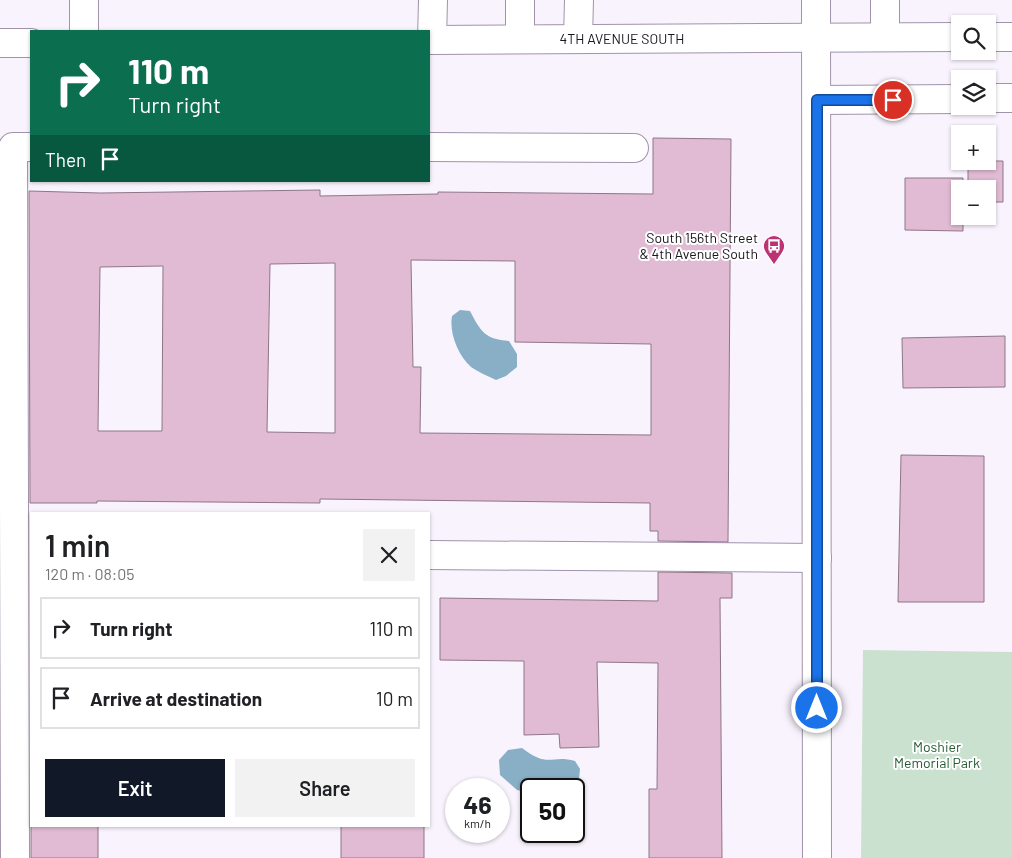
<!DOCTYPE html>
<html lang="en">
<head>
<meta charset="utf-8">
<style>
  :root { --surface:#fff; --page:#f2f2f2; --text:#202124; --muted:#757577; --line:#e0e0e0; --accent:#111827 }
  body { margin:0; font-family:Barlow,sans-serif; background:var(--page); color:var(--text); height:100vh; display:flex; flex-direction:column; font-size:19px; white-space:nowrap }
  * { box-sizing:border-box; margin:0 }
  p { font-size:16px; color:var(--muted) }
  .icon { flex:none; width:28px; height:28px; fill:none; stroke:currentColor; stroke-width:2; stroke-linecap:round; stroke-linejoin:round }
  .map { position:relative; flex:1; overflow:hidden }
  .panel { position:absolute; left:30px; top:512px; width:400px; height:315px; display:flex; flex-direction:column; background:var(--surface); border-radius:0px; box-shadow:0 1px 4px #0004 }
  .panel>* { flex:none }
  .hud { position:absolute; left:30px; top:30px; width:400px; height:152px; border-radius:0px; box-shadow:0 1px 4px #0004; background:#0b6e4f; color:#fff; overflow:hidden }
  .tools { position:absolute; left:951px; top:15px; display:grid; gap:10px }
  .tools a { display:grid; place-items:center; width:45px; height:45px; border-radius:0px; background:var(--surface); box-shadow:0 1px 4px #0004; font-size:25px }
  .speed { position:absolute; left:445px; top:778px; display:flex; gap:10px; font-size:25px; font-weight:700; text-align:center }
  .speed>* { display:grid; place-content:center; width:65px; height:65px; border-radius:50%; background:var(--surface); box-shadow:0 1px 4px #0004; line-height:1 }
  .speed small { font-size:12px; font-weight:400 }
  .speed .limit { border:2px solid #111; border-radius:8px; background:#fff; color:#111 }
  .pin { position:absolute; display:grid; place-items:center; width:42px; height:42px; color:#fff; margin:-21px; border:2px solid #fff; border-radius:50%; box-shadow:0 1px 5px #0007 }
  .me { position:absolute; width:55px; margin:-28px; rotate:0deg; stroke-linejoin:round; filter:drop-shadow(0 0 4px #0008) }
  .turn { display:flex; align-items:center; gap:18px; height:105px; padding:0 15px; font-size:22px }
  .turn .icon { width:65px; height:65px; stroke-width:2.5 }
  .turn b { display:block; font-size:35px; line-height:42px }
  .then { display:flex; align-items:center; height:48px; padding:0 15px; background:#0003; gap:10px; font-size:19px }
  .round { display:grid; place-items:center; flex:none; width:52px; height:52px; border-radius:0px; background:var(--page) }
  .overview { display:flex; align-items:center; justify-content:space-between; height:85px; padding:0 15px }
  h1 { font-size:30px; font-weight:600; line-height:38px }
  .cta { display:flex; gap:10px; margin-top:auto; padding:10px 15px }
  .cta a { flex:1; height:58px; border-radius:0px; background:var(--accent); color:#fff; font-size:20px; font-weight:600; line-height:58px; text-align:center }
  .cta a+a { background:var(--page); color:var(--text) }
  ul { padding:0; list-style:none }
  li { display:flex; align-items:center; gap:15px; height:62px; margin:0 10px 8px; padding:0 5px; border:2px solid var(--line); border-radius:0px }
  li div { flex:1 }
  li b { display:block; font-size:19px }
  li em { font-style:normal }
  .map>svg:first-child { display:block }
  .green { fill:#cbe1cf }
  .water { fill:#89afc6 }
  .building { fill:#e0bbd3; stroke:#8f7686; fill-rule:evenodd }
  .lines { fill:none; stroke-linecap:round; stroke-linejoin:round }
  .minor-casing { stroke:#a193ab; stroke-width:30 }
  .major-casing { stroke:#a193ab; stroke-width:30 }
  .minor { stroke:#fff; stroke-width:28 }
  .major { stroke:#fff; stroke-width:28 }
  .route-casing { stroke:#114b97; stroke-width:12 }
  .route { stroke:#1a73e8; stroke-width:9 }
  .labels { text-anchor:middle; stroke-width:4; stroke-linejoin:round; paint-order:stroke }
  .street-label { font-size:14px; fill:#19141d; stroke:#fff }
  .poi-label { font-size:14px; fill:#19141d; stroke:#fff; text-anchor:end }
  .park-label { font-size:14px; fill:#255933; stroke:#fff }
</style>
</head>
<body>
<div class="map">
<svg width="1012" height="858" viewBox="0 0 1012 858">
  <rect width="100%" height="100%" fill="#f9f3fe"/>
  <polygon class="green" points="863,650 1012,652 1012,858 861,858"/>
  <g class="water">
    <path d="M 460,310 L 470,311 C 481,332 485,339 509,341 L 517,354 L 517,367 L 506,376 L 496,380 C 488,376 478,372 471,367 C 458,355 449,333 452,316 Z"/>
    <path d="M 522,748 C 549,769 551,754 575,761 L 580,769 L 579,779 L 565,789 L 531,789 L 531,793 L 517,790 L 500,775 L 499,760 L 508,750 Z"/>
  </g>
  <g class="building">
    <path d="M 653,138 L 731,139 L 728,542 L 658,541 L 658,531 L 650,531 L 650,503 L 320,499 L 320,503 L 97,501 L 97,503 L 30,503 L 29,191 L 100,193 L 320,190 L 320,196 L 438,194 L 438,192 L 653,194 ZM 411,260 L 515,261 L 515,342 L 651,344 L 651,435 L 420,433 L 421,367 L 413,367 ZM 335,263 L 335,433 L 267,432 L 270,264 ZM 163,266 L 162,431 L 98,431 L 100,267 Z"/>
    <polygon points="968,161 1003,161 1003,202 988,202 988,189 968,189"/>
    <polygon points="905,178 963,178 963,189 960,189 960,216 963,216 963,231 905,230"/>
    <polygon points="1005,336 1005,387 903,388 902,338"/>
    <polygon points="901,455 984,456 984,602 898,602"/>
    <polygon points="658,572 732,573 732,598 720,598 722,858 649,858 649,789 657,789 658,663 597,662 599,747 560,748 559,734 524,735 524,661 440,660 440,598 658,601"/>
    <rect x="31" y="826" width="67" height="32"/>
    <rect x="341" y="826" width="83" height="32"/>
  </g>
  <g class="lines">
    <g class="minor-casing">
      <g id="minor">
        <polyline points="84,0 84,31"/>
        <polyline points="520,0 520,39"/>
        <polyline points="885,0 885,37"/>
        <polyline points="988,37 1012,37"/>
        <polyline points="578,39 579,0"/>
        <polyline points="429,40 960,37"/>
        <polyline points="432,40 433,0"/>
        <polyline points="0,43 31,43"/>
        <polyline points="988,98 1012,98"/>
        <polyline points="817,100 960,99"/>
        <polyline points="429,147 634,148"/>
        <polyline points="429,555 817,558"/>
        <polyline points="15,858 13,147 31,147"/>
      </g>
    </g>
    <g class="major-casing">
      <polyline id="major" points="816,0 817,858"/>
    </g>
    <use href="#minor" class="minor"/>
    <use href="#major" class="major"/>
  </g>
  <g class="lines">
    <g class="route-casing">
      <polyline id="route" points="817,708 817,100 893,100"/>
    </g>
    <use href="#route" class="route"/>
  </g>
  <defs>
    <g id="bus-pin" transform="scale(1.125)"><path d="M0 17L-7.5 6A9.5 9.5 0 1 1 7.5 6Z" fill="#bb3372" stroke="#fff"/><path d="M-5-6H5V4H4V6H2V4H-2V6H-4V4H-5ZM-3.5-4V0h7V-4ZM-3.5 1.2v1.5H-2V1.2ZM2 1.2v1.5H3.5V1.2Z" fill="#fff"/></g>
  </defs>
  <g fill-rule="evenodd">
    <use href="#bus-pin" x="774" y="246"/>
  </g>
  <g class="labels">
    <g class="street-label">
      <text x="622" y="44">4TH AVENUE SOUTH</text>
    </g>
    <g class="poi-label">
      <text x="758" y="243">South 156th Street<tspan x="758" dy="16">&amp; 4th Avenue South</tspan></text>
    </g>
    <g class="park-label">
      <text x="937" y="752">Moshier<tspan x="937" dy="16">Memorial Park</tspan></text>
    </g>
  </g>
</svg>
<div class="tools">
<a><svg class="icon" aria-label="search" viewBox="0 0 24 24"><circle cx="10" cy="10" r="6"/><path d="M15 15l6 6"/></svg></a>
<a><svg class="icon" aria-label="layers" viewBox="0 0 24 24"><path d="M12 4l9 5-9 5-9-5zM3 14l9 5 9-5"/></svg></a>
<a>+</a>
<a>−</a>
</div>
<div class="speed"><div>46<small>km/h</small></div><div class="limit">50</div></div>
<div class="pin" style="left:893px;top:100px;background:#d93025"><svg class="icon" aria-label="arrive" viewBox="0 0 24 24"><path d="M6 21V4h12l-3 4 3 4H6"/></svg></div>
<svg class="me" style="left:817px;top:708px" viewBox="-20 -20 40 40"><circle r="17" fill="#1a73e8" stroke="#fff" stroke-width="3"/><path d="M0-11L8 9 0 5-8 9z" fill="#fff"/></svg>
<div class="hud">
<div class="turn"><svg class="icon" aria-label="right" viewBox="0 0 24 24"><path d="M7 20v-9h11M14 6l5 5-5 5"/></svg><div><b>110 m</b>Turn right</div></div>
<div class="then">Then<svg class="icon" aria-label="arrive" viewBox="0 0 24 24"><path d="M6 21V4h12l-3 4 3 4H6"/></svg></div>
</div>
<section class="panel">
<div class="overview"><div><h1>1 min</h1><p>120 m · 08:05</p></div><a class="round"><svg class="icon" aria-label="close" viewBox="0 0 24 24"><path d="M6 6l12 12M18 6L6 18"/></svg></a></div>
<ul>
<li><svg class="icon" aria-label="right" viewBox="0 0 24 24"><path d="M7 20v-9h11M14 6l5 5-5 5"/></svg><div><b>Turn right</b></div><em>110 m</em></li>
<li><svg class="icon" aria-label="arrive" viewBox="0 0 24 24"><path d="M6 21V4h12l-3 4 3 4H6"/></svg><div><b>Arrive at destination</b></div><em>10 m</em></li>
</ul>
<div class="cta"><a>Exit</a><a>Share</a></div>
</section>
</div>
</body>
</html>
